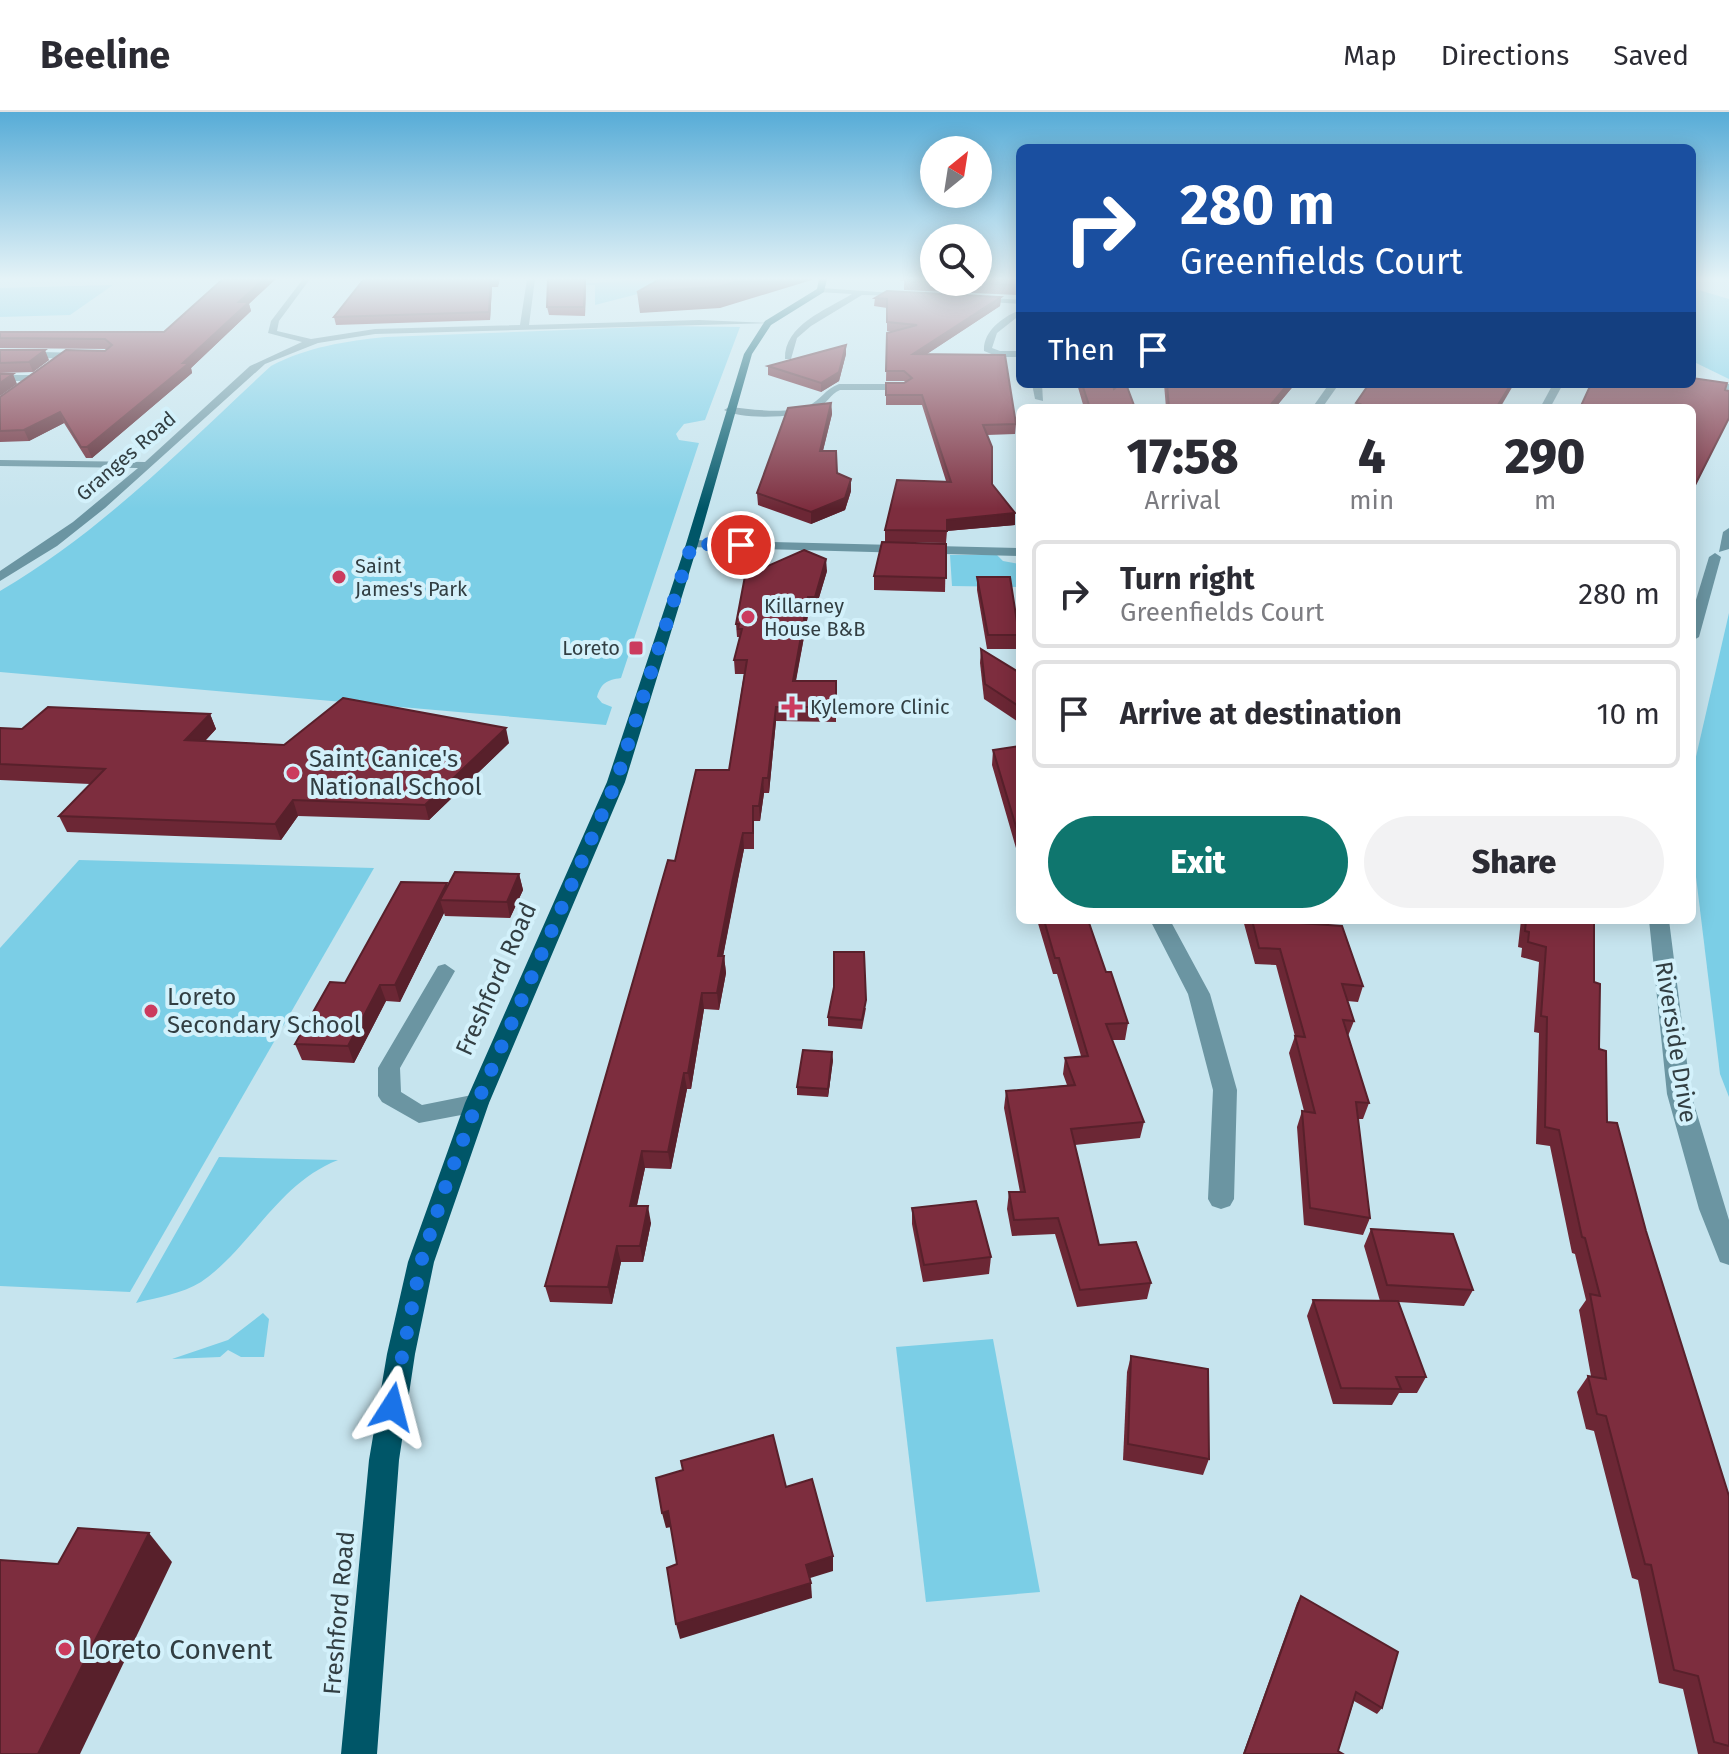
<!DOCTYPE html>
<html lang="en">
<head>
<meta charset="utf-8">
<style>
  :root { --surface:#fff; --page:#f2f2f3; --text:#2b2b33; --muted:#7c7c81; --line:#e1e1e2; --accent:#0f766e }
  body { margin:0; font-family:"Fira Sans",sans-serif; background:var(--page); color:var(--text); height:100vh; display:flex; flex-direction:column; font-size:30px; white-space:nowrap }
  * { box-sizing:border-box; margin:0 }
  p { font-size:26px; color:var(--muted) }
  .icon { flex:none; width:44px; height:44px; fill:none; stroke:currentColor; stroke-width:2; stroke-linecap:round; stroke-linejoin:round }
  .map { position:relative; flex:1; overflow:hidden }
  .drawer { position:absolute; left:1016px; top:292px; width:680px; height:520px; display:flex; flex-direction:column; background:var(--surface); border-radius:12px; box-shadow:0 4px 20px #0003 }
  .drawer>* { flex:none }
  .top-card { position:absolute; left:1016px; top:32px; width:680px; height:244px; border-radius:12px; box-shadow:0 4px 20px #0003; background:#1a4fa0; color:#fff; overflow:hidden }
  .needle { width:52px; rotate:30deg }
  .buttons { position:absolute; left:920px; top:24px; display:grid; gap:16px }
  .buttons a { display:grid; place-items:center; width:72px; height:72px; border-radius:50%; background:var(--surface); box-shadow:0 4px 20px #0003; font-size:40px }
  .pin { position:absolute; display:grid; place-items:center; width:68px; height:68px; color:#fff; margin:-34px; border:4px solid #fff; border-radius:50%; box-shadow:0 2px 8px #0007 }
  .me { position:absolute; width:88px; margin:-44px; rotate:9deg; stroke-linejoin:round; filter:drop-shadow(0 0 6px #0008) }
  .turn { display:flex; align-items:center; gap:28px; height:168px; padding:0 32px; font-size:36px }
  .turn .icon { width:104px; height:104px; stroke-width:2.5 }
  .turn b { display:block; font-size:56px; line-height:68px }
  .then { display:flex; align-items:center; height:76px; padding:0 32px; background:#0003; gap:16px; font-size:30px }
  .eta { display:flex; justify-content:space-evenly; align-items:center; height:136px; text-align:center }
  .eta b { font-size:48px; font-weight:800; line-height:56px }
  .primary-button { display:flex; gap:16px; margin-top:auto; padding:16px 32px }
  .primary-button a { flex:1; height:92px; border-radius:48px; background:var(--accent); color:#fff; font-size:32px; font-weight:800; line-height:92px; text-align:center }
  .primary-button a+a { background:var(--page); color:var(--text) }
  ul { padding:0; list-style:none }
  li { display:flex; align-items:center; gap:24px; height:108px; margin:0 16px 12px; padding:0 16px; border:4px solid var(--line); border-radius:12px }
  li div { flex:1 }
  li b { display:block; font-size:30px }
  li em { font-style:normal }
  header { display:flex; align-items:center; gap:48px; box-sizing:border-box; height:112px; padding:0 40px; background:var(--surface); border-bottom:2px solid var(--line) }
  header strong { font-size:38px }
  nav { display:flex; gap:44px; margin-inline-start:auto; font-size:28px }
  .map>svg:first-child { display:block }
  .green { fill:#7bcee6 }
  .lines { fill:none; stroke-linecap:round; stroke-linejoin:round }
  .minor { fill:#6b95a2; fill-rule:evenodd }
  .major { fill:#005668; fill-rule:evenodd }
  .wall { fill:#6c2735 }
  .shaded-wall { fill:#58202b }
  .building { fill:#7d2d3e; stroke:#58202b; stroke-width:2 }
  .route { stroke:#1a73e8; stroke-width:14; stroke-dasharray:0 25.2 }
  .poi-dot { fill:#cb3b5e; stroke:#d3f1fb; stroke-width:3 }
  .labels { text-anchor:middle; stroke-width:8; stroke-linejoin:round; paint-order:stroke }
  .far-street-label { font-size:20px; fill:#323e42; stroke:#d3f1fb }
  .far-poi-label { font-size:20px; fill:#323e42; stroke:#d3f1fb; text-anchor:start }
  .poi-label { font-size:24px; fill:#323e42; stroke:#d3f1fb; text-anchor:start }
  .street-label { font-size:24px; fill:#323e42; stroke:#d3f1fb }
  .near-poi-label { font-size:28px; fill:#323e42; stroke:#d3f1fb; text-anchor:start }
</style>
</head>
<body>
<header>
<strong>Beeline</strong>
<nav><a>Map</a><a>Directions</a><a>Saved</a></nav>
</header>
<div class="map">
<svg width="1729" height="1642" viewBox="0 0 1729 1642">
  <rect width="100%" height="100%" fill="#c6e4ee"/>
  <g class="green">
    <polygon points="661,167 665,175 595,193 595,173 538,174"/>
    <polygon points="113,173 70,203 0,205 0,176"/>
    <polygon points="1692,176 1729,187 1729,267 1692,249"/>
    <path d="M 667,214 L 740,215 L 705,308 L 684,312 L 676,322 L 679,328 L 699,331 L 621,566 C 607,568 601,571 597,585 L 602,591 L 612,595 L 606,613 L 0,560 L 0,479 C 103,419 184,334 271,254 C 307,235 346,229 386,225 Z"/>
    <polygon points="950,443 997,443 1003,449 1020,452 1020,475 952,474"/>
    <polygon points="1729,501 1729,985 1720,962 1692,732 1692,662"/>
    <polygon points="79,748 374,756 130,1180 0,1174 0,836"/>
    <path d="M 219,1045 L 338,1048 C 277,1072 251,1136 201,1170 C 182,1182 158,1185 136,1191 Z"/>
    <polygon points="263,1201 269,1207 264,1245 241,1245 228,1238 220,1245 172,1247 228,1228"/>
    <polygon points="993,1227 1040,1480 926,1490 896,1235"/>
  </g>
  <g class="lines">
    <g class="minor">
      <polygon points="303,167 310,167 279,209 277,219 311,227 375,217 520,213 527,167 535,167 529,213 699,208 772,211 375,222 318,231 265,252 105,396 57,434 0,469 0,459 73,410 138,356 0,354 0,348 145,350 250,254 302,230 268,221 271,209"/>
      <path d="M 821,176 L 908,182 L 912,184 L 862,183 L 811,214 L 797,226 L 791,247 L 785,247 C 784,213 826,198 852,182 L 818,180 Z"/>
      <polygon points="976,185 1020,188 1020,192 973,189"/>
      <path d="M 1020,198 L 1020,203 L 997,221 L 992,236 L 1000,239 L 1020,239 L 1020,245 L 999,245 L 984,239 C 983,219 1003,205 1020,198 Z"/>
      <polygon points="0,239 84,241 88,244 84,247 0,245"/>
      <polygon points="0,263 35,263 40,266 35,269 0,269"/>
      <polygon points="1692,266 1729,272 1729,278 1692,272"/>
      <path d="M 839,272 L 904,272 L 909,275 L 904,278 L 840,278 C 830,282 827,292 817,297 C 798,306 740,308 724,298 L 729,295 C 753,297 784,303 808,294 C 821,288 825,277 839,272 Z"/>
      <polygon points="1032,272 1042,272 1043,289 1035,287"/>
      <polygon points="1329,272 1339,272 1322,296 1312,296"/>
      <polygon points="1553,272 1563,272 1550,296 1540,296"/>
      <polygon points="1729,416 1729,437 1719,440 1723,420"/>
      <polygon points="692,428 1020,436 1020,444 688,435 686,432"/>
      <polygon points="1715,441 1721,445 1699,525 1692,529 1692,501 1709,445"/>
      <polygon points="1150,808 1170,808 1210,882 1237,978 1234,1087 1230,1094 1221,1097 1212,1094 1208,1087 1213,978 1188,882"/>
      <polygon points="1649,808 1669,808 1691,982 1729,1108 1729,1153 1720,1150 1699,1097 1667,982"/>
      <polygon points="445,852 455,859 400,956 401,980 422,993 477,982 485,985 489,991 485,997 477,1000 419,1011 382,990 378,984 378,956 438,854"/>
    </g>
    <polygon class="major" points="819,167 827,167 824,180 771,213 752,242 698,432 625,670 489,991 434,1150 415,1242 399,1348 377,1642 341,1642 369,1348 387,1242 408,1150 465,991 607,670 686,432 744,242 765,209 817,177"/>
  </g>
  <g class="wall">
    <polygon points="364,167 498,175 492,175 490,208 336,213 334,205"/>
    <polygon points="548,167 586,167 585,204 549,203 547,195"/>
    <polygon points="1020,167 1020,183 904,178 904,168"/>
    <polygon points="1001,185 1000,194 927,242 1016,312 1015,322 987,323 992,372 1015,413 947,419 946,431 885,430 885,418 946,369 922,293 886,293 886,271 906,270 904,269 886,269 887,221 893,220 887,219 887,196 874,194 875,186"/>
    <polygon points="249,192 251,199 191,256 192,261 92,346 86,346 64,311 29,329 0,330 0,285 108,237 0,236 0,220 164,220"/>
    <polygon points="0,238 49,248 33,260 0,261"/>
    <polygon points="846,242 839,269 821,280 768,263 768,254"/>
    <polygon points="1077,272 1113,272 1114,277 1135,296 1084,296"/>
    <polygon points="1164,272 1295,272 1275,296 1166,296"/>
    <polygon points="831,291 832,302 823,339 837,361 851,379 845,398 811,412 758,393 757,381"/>
    <polygon points="946,432 945,480 874,478 874,464"/>
    <polygon points="827,459 815,499 809,498 796,569 836,569 836,610 776,609 769,681 764,681 760,709 754,709 754,737 744,737 734,786 723,844 724,844 726,861 719,898 704,897 691,977 687,977 671,1057 645,1056 637,1094 651,1111 643,1150 621,1150 612,1192 550,1190 545,1174 675,749 729,658 744,562 735,562 734,548 739,528 739,525 737,525 736,512"/>
    <polygon points="977,465 1019,523 1018,537 987,537 977,478"/>
    <polygon points="981,537 1020,561 1020,611 984,587 980,551"/>
    <polygon points="210,602 216,617 205,629 284,633 509,631 429,708 298,704 281,728 67,720 59,704 90,672 0,668 0,616 22,617"/>
    <polygon points="1020,634 1020,763 1017,752 1018,743 992,653 993,638"/>
    <polygon points="519,762 523,778 510,806 445,804 444,801 400,890 386,889 354,951 302,948 295,932 345,871 447,771 447,774"/>
    <polygon points="1037,808 1088,808 1106,860 1128,911 1125,928 1112,928 1144,1010 1140,1026 1075,1033 1099,1133 1151,1171 1147,1187 1077,1195 1055,1122 1012,1124 1007,1097 1009,1080 1020,1080 1004,996 1006,979 1067,973 1063,962 1065,946 1081,944 1057,862 1053,862"/>
    <polygon points="1243,808 1300,808 1300,811 1363,874 1358,890 1347,889 1354,909 1348,924 1369,991 1363,1007 1358,1007 1370,1106 1363,1123 1304,1113 1297,1015 1302,999 1304,999 1289,941 1295,924 1276,853 1255,852"/>
    <polygon points="1521,808 1594,808 1594,870 1607,1010 1646,1119 1729,1384 1729,1642 1698,1642 1683,1577 1659,1571 1638,1468 1632,1466 1594,1319 1586,1317 1577,1280 1588,1264 1591,1264 1579,1198 1586,1188 1575,1142 1572,1141 1550,1034 1536,1032 1539,921 1534,920 1539,850 1521,845 1522,836 1518,835"/>
    <polygon points="866,896 862,917 828,914 828,905"/>
    <polygon points="833,948 828,985 797,983 797,975"/>
    <polygon points="912,1096 991,1145 989,1162 923,1170 912,1112"/>
    <polygon points="1371,1117 1473,1178 1464,1194 1398,1190 1426,1265 1417,1281 1399,1281 1392,1293 1333,1292 1307,1204 1313,1188 1380,1189 1364,1134"/>
    <polygon points="1131,1244 1209,1347 1203,1363 1123,1348 1127,1260"/>
    <polygon points="1301,1484 1382,1596 1377,1602 1354,1589 1338,1639 1343,1642 1243,1642 1297,1491"/>
  </g>
  <g class="shaded-wall">
    <polygon points="264,167 276,167 249,192 251,199 191,256 192,261 92,346 87,335 183,251 239,190"/>
    <polygon points="491,167 500,167 498,175 492,175 490,208 489,200"/>
    <polygon points="585,167 586,167 585,204 584,195"/>
    <polygon points="744,167 815,167 720,196 640,201 637,180"/>
    <polygon points="1001,185 1000,194 913,251 913,242"/>
    <polygon points="846,233 846,242 839,269 821,280 821,271"/>
    <polygon points="45,238 49,248 33,260 29,250"/>
    <polygon points="13,262 17,272 0,284 0,271"/>
    <polygon points="1288,272 1295,272 1275,296 1268,296"/>
    <polygon points="1511,272 1514,272 1500,296 1496,296"/>
    <polygon points="831,291 832,302 820,350 820,339"/>
    <polygon points="60,300 64,311 29,329 24,318"/>
    <polygon points="851,367 851,379 845,398 811,412 811,400"/>
    <polygon points="1015,401 1015,413 946,419 947,408"/>
    <polygon points="826,447 827,459 815,499 815,485"/>
    <polygon points="808,485 809,498 793,583 793,569"/>
    <polygon points="776,595 776,609 769,681 768,666"/>
    <polygon points="210,602 216,617 192,643 185,628"/>
    <polygon points="506,616 509,631 429,708 425,693"/>
    <polygon points="763,666 764,681 760,709 759,694"/>
    <polygon points="293,688 298,704 281,728 275,712"/>
    <polygon points="743,721 744,737 720,860 718,844"/>
    <polygon points="519,762 523,778 510,806 507,790"/>
    <polygon points="447,771 451,787 440,788 444,801 400,890 395,873"/>
    <polygon points="724,844 726,861 719,898 717,881"/>
    <polygon points="380,873 386,889 354,951 348,934"/>
    <polygon points="702,881 704,897 691,977 688,961"/>
    <polygon points="832,940 833,948 828,985 828,977"/>
    <polygon points="684,961 687,977 671,1057 668,1040"/>
    <polygon points="642,1039 645,1056 633,1110 630,1094"/>
    <polygon points="648,1094 651,1111 643,1150 640,1134"/>
    <polygon points="617,1134 621,1150 612,1192 608,1175"/>
    <polygon points="668,1399 671,1415 666,1416 662,1401"/>
    <polygon points="149,1421 172,1450 80,1642 38,1642"/>
    <polygon points="833,1444 833,1459 807,1467 806,1453"/>
    <polygon points="811,1471 812,1486 680,1527 676,1512"/>
  </g>
  <g class="building">
    <polygon points="223,167 264,167 239,190 249,190 183,251 189,251 87,335 81,335 60,300 24,318 0,319 0,285 66,238 105,239 112,233 105,227 0,226 0,220 164,220"/>
    <polygon points="364,167 491,167 489,200 334,205"/>
    <polygon points="548,167 585,167 584,195 547,195"/>
    <polygon points="660,167 744,167 718,175 637,180"/>
    <polygon points="906,167 934,167 934,170 904,168"/>
    <polygon points="978,167 1020,167 1020,173 942,170 978,170"/>
    <polygon points="887,179 1001,185 913,242 1005,243 1016,312 983,313 992,335 992,372 1015,401 947,408 947,419 885,418 897,368 951,370 922,283 886,283 886,271 904,271 912,266 904,259 886,259 887,221 917,213 887,210 887,187 875,186"/>
    <polygon points="846,233 839,260 821,271 768,254"/>
    <polygon points="0,238 45,238 29,250 0,251"/>
    <polygon points="0,262 13,262 0,271"/>
    <polygon points="1692,266 1727,271 1725,278 1729,279 1729,306 1692,379 1692,296 1580,296 1591,272 1692,272"/>
    <polygon points="1082,272 1113,272 1114,277 1120,272 1126,272 1135,296 1090,296"/>
    <polygon points="1167,272 1288,272 1268,296 1169,296"/>
    <polygon points="1369,272 1511,272 1496,296 1356,296 1360,292 1356,291"/>
    <polygon points="831,291 820,339 836,339 837,361 851,367 845,386 811,400 757,381 788,296"/>
    <polygon points="882,430 946,432 946,466 874,464"/>
    <polygon points="804,438 826,447 815,485 808,485 793,569 836,569 836,595 776,595 768,666 763,666 759,694 753,694 753,721 743,721 732,771 718,844 724,844 717,881 702,881 688,961 684,961 668,1040 642,1039 630,1094 648,1094 640,1134 617,1134 608,1175 545,1174 668,748 675,749 696,658 729,658 747,548 734,548 742,517 738,517 739,512 736,512 745,464"/>
    <polygon points="977,465 1010,465 1019,523 988,523"/>
    <polygon points="981,537 1020,561 1020,595 985,572"/>
    <polygon points="343,586 506,616 425,693 293,688 275,712 59,704 105,657 0,652 0,616 22,617 48,595 210,602 185,628 284,633"/>
    <polygon points="1020,634 1020,728 993,638"/>
    <polygon points="455,760 519,762 507,790 440,788"/>
    <polygon points="401,770 447,771 395,873 380,873 348,934 295,932 330,870 345,871"/>
    <polygon points="1044,808 1088,808 1106,860 1111,860 1128,911 1106,912 1144,1010 1071,1017 1099,1133 1136,1130 1151,1171 1080,1178 1058,1106 1014,1108 1009,1080 1025,1080 1006,979 1075,973 1065,946 1088,944 1059,846 1055,846"/>
    <polygon points="1252,808 1300,808 1300,811 1342,814 1363,874 1342,872 1354,909 1343,908 1369,991 1356,990 1370,1106 1310,1096 1302,999 1315,1001 1295,924 1305,925 1280,837 1259,836"/>
    <polygon points="1526,808 1594,808 1594,870 1600,872 1599,937 1606,939 1607,1010 1617,1011 1646,1119 1729,1384 1729,1634 1714,1630 1698,1564 1674,1558 1651,1453 1645,1452 1606,1304 1597,1302 1588,1264 1606,1267 1590,1182 1600,1184 1585,1126 1582,1125 1559,1018 1545,1015 1547,905 1541,904 1546,835 1528,830 1529,820 1525,819"/>
    <polygon points="834,840 864,840 866,888 862,908 828,905 834,875"/>
    <polygon points="803,938 832,940 828,977 797,975"/>
    <polygon points="976,1089 991,1145 924,1153 912,1096"/>
    <polygon points="1371,1117 1453,1122 1473,1178 1387,1173"/>
    <polygon points="1313,1188 1398,1189 1426,1265 1396,1265 1401,1277 1341,1276"/>
    <polygon points="1131,1244 1208,1257 1209,1347 1128,1332"/>
    <polygon points="773,1323 786,1375 812,1367 833,1444 806,1453 811,1471 676,1512 667,1456 677,1452 668,1399 662,1401 656,1366 683,1358 681,1349"/>
    <polygon points="78,1416 149,1421 38,1642 0,1642 0,1448 58,1452"/>
    <polygon points="1301,1484 1398,1540 1382,1596 1356,1580 1338,1639 1343,1642 1244,1642"/>
  </g>
  <linearGradient id="sky" x2="0" y2="1"><stop stop-color="#57acd7"/><stop offset="0.42" stop-color="#e5f3f7"/><stop offset="1" stop-color="#e5f3f7" stop-opacity="0"/></linearGradient>
  <rect width="1729" height="397" fill="url(#sky)"/>
  <g class="lines">
    <polyline class="route" points="392,1295 421,1150 446,1073 477,991 616,670 692,432 741,433"/>
  </g>
  <g class="poi-dot">
    <circle cx="339" cy="465" r="8"/>
    <circle cx="748" cy="505" r="8"/>
    <rect x="628" y="528" width="16" height="16" rx="4"/>
    <path d="M788 583h8v8h8v8h-8v8h-8v-8h-8v-8h8z"/>
    <circle cx="293" cy="661" r="8"/>
    <circle cx="151" cy="899" r="8"/>
    <circle cx="65" cy="1537" r="8"/>
  </g>
  <g class="labels">
    <g class="far-street-label">
      <text transform="translate(126 344) rotate(-41)" y="7">Granges Road</text>
    </g>
    <g class="far-poi-label">
      <text x="355" y="461">Saint<tspan x="355" dy="23">James's Park</tspan></text>
      <text x="764" y="501">Killarney<tspan x="764" dy="23">House B&amp;B</tspan></text>
      <text x="620" y="543" text-anchor="end">Loreto</text>
      <text x="810" y="602">Kylemore Clinic</text>
    </g>
    <g class="poi-label">
      <text x="309" y="655">Saint Canice's<tspan x="309" dy="28">National School</tspan></text>
      <text x="167" y="893">Loreto<tspan x="167" dy="28">Secondary School</tspan></text>
    </g>
    <g class="street-label">
      <text transform="translate(496 867) rotate(-66)" y="8">Freshford Road</text>
      <text transform="translate(1676 930) rotate(81)" y="8">Riverside Drive</text>
      <text transform="translate(339 1501) rotate(-85)" y="8">Freshford Road</text>
    </g>
    <g class="near-poi-label">
      <text x="81" y="1547">Loreto Convent</text>
    </g>
  </g>
</svg>
<div class="buttons">
<a><svg class="needle" viewBox="-14 -14 28 28"><path d="M0-13l5 13h-10z" fill="#e53935"/><path d="M0 13l5-13h-10z" fill="#7c7c81"/></svg></a>
<a><svg class="icon" aria-label="search" viewBox="0 0 24 24"><circle cx="10" cy="10" r="6"/><path d="M15 15l6 6"/></svg></a>
</div>
<div class="pin" style="left:741px;top:433px;background:#d93025"><svg class="icon" aria-label="arrive" viewBox="0 0 24 24"><path d="M6 21V4h12l-3 4 3 4H6"/></svg></div>
<svg class="me" style="left:392px;top:1295px" viewBox="-20 -20 40 40"><path d="M0-17L14 15 0 8-14 15z" fill="#1a73e8" stroke="#fff" stroke-width="4"/></svg>
<div class="top-card">
<div class="turn"><svg class="icon" aria-label="right" viewBox="0 0 24 24"><path d="M7 20v-9h11M14 6l5 5-5 5"/></svg><div><b>280 m</b>Greenfields Court</div></div>
<div class="then">Then<svg class="icon" aria-label="arrive" viewBox="0 0 24 24"><path d="M6 21V4h12l-3 4 3 4H6"/></svg></div>
</div>
<section class="drawer">
<div class="eta">
<div><b>17:58</b><p>Arrival</p></div>
<div><b>4</b><p>min</p></div>
<div><b>290</b><p>m</p></div>
</div>
<ul>
<li><svg class="icon" aria-label="right" viewBox="0 0 24 24"><path d="M7 20v-9h11M14 6l5 5-5 5"/></svg><div><b>Turn right</b><p>Greenfields Court</p></div><em>280 m</em></li>
<li><svg class="icon" aria-label="arrive" viewBox="0 0 24 24"><path d="M6 21V4h12l-3 4 3 4H6"/></svg><div><b>Arrive at destination</b></div><em>10 m</em></li>
</ul>
<div class="primary-button"><a>Exit</a><a>Share</a></div>
</section>
</div>
</body>
</html>
